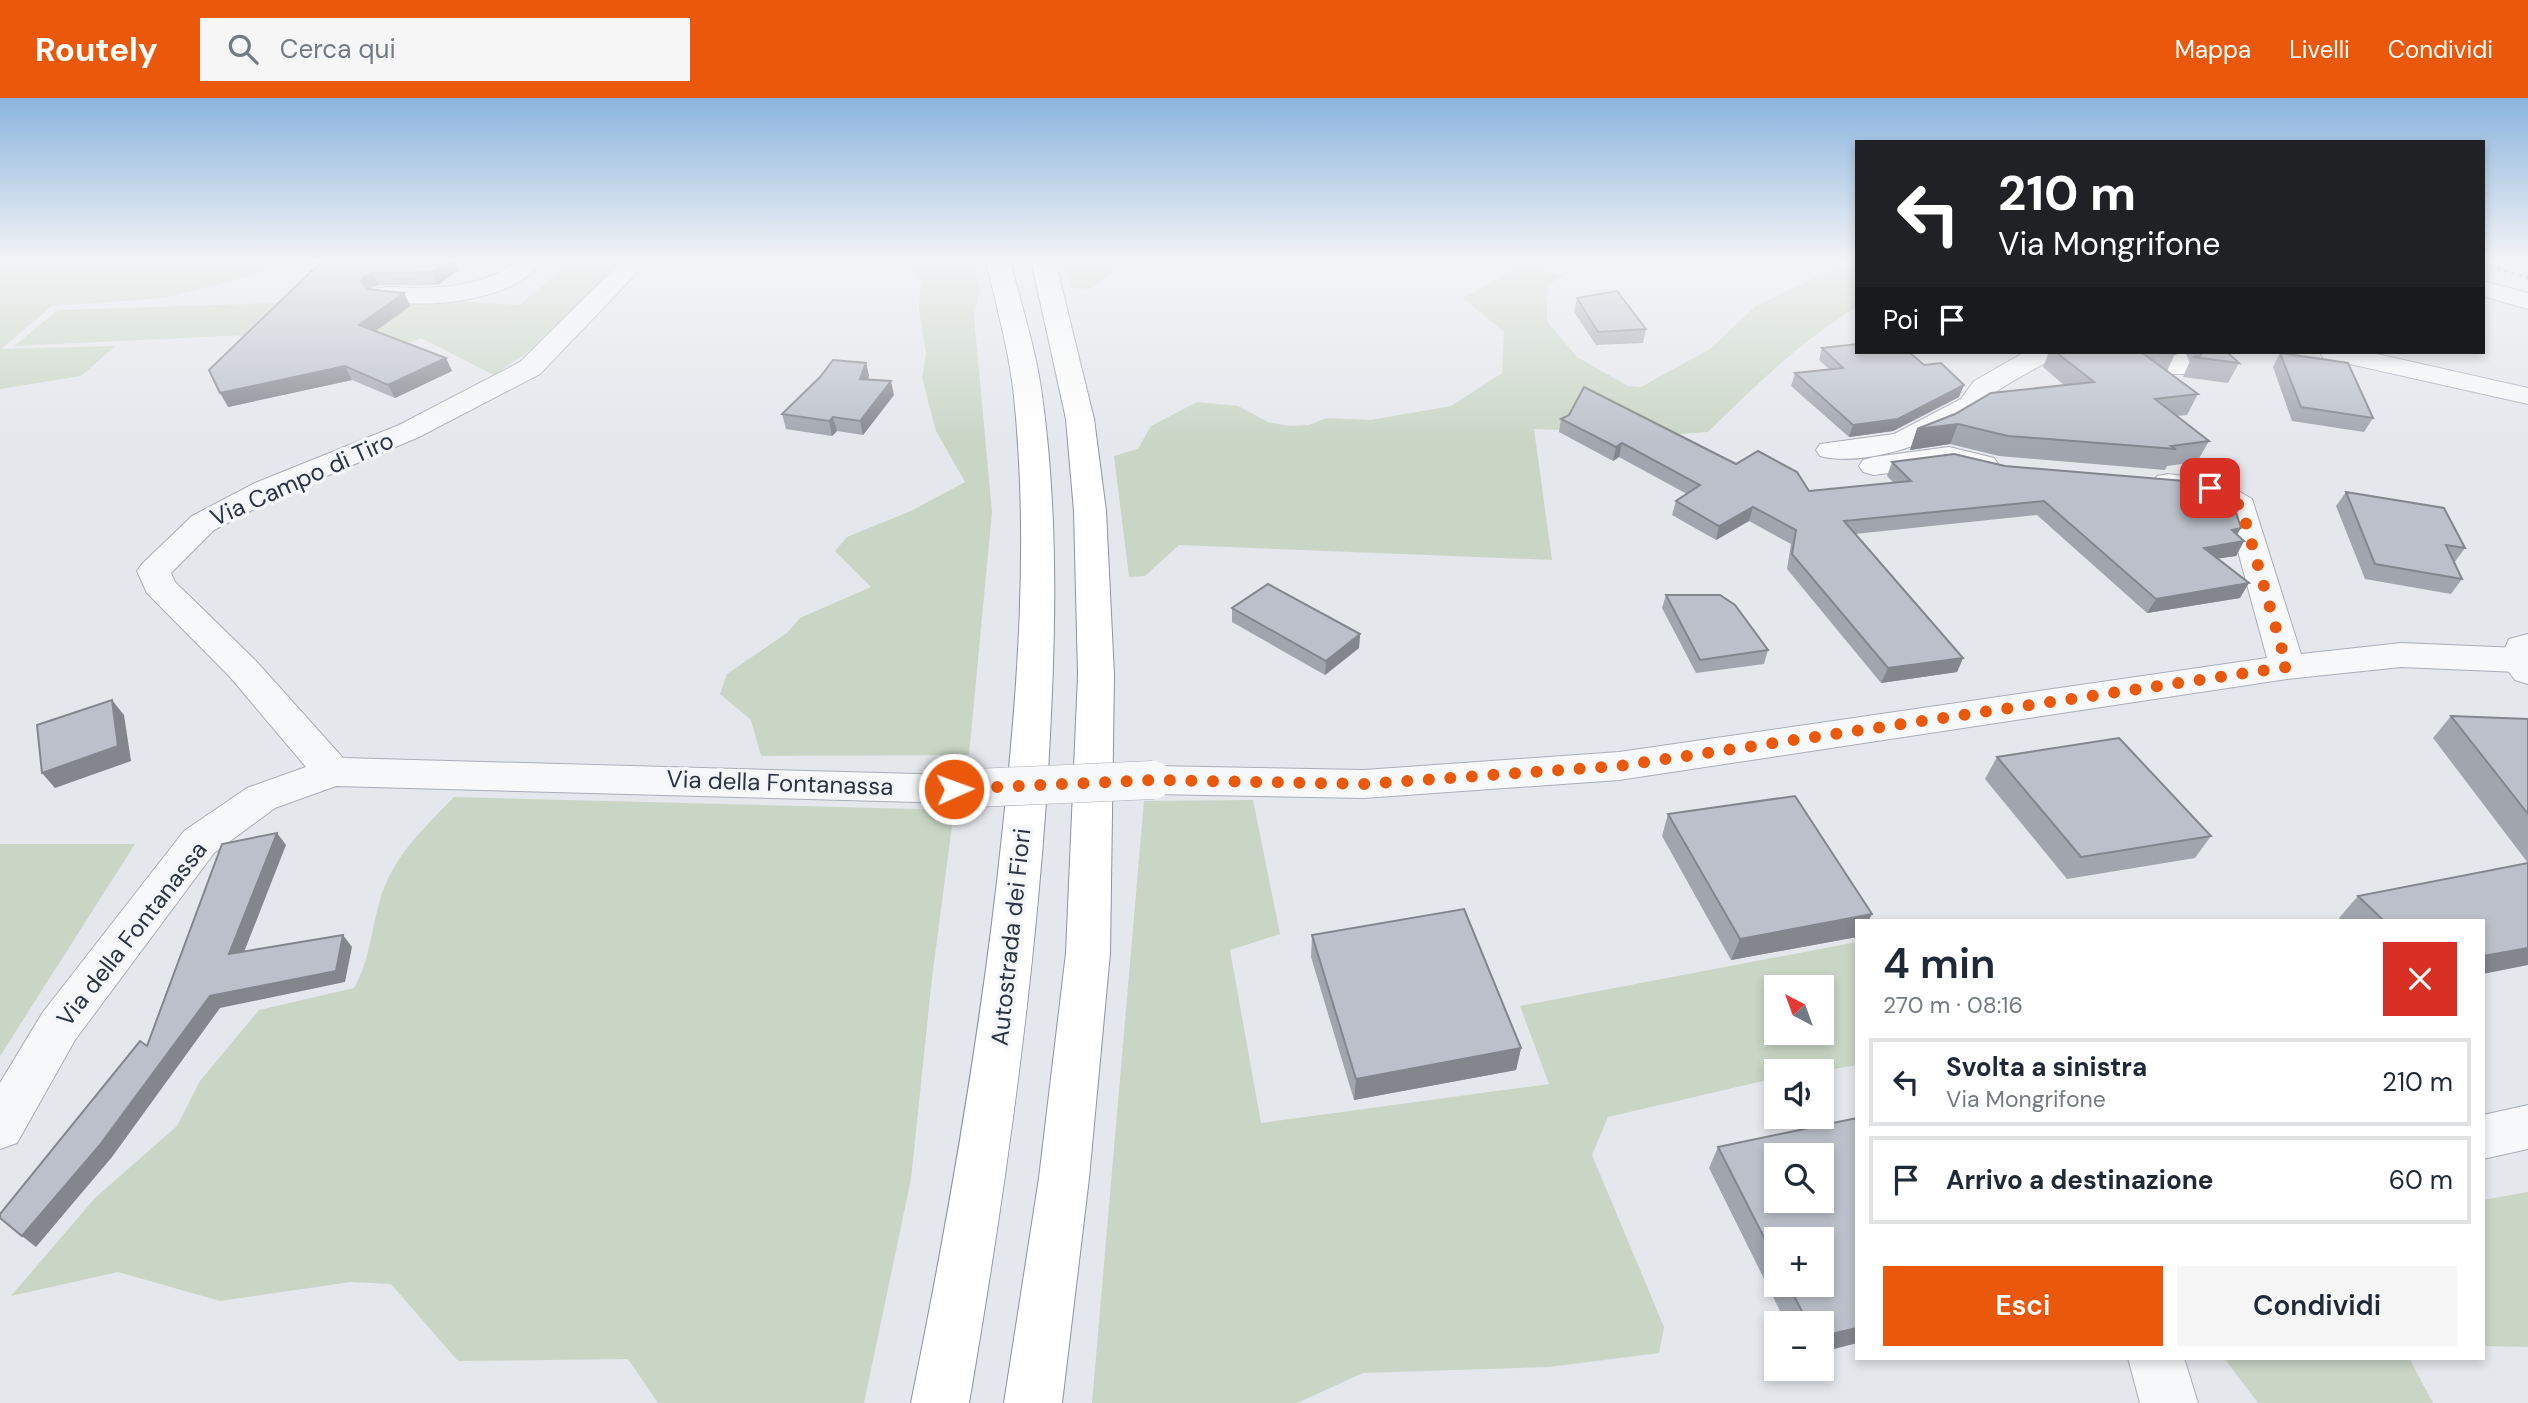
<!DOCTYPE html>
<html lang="it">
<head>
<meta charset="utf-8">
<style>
  :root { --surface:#fff; --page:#f6f6f7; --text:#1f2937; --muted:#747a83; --line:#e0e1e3; --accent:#ea580c }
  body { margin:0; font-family:"DM Sans",sans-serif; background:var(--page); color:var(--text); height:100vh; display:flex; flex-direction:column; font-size:26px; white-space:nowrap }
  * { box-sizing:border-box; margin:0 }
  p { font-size:23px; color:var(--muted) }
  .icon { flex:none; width:38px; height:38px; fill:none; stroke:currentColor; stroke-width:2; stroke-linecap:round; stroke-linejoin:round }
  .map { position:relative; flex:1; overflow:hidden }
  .panel { position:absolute; left:1855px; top:821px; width:630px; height:441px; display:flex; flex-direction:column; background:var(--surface); border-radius:0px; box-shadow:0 4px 10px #0003 }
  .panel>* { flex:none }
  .banner { position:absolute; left:1855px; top:42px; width:630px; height:214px; border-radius:0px; box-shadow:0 4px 10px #0003; background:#202124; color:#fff; overflow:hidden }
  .needle { width:46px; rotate:319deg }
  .controls { position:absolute; left:1764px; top:877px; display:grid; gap:14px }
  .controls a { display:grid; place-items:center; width:70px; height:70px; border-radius:0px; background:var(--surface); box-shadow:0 4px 10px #0003; font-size:35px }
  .pin { position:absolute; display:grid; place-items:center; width:60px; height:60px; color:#fff; margin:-30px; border-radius:14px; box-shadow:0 4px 10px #0006 }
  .me { position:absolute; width:77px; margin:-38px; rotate:88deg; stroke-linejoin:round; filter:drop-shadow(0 0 5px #0008) }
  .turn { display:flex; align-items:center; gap:24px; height:147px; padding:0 28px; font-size:32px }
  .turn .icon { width:91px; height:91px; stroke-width:2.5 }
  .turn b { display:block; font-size:49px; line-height:60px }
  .then { display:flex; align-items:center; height:66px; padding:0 28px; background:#0003; gap:14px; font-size:26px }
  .round { display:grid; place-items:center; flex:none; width:74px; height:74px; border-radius:0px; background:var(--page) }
  .head { display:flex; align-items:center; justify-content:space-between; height:119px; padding:0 28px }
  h1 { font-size:42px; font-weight:600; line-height:52px }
  .cta { display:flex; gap:14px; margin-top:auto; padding:14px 28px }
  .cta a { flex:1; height:80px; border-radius:0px; background:var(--accent); color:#fff; font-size:28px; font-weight:600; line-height:80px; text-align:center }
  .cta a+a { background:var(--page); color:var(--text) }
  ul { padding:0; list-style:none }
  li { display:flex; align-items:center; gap:21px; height:88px; margin:0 14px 10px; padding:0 14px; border:4px solid var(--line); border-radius:0px }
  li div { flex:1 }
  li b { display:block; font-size:26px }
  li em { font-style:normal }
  header { display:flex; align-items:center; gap:42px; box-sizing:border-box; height:98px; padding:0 35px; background:var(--accent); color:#fff }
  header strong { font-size:33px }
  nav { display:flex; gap:38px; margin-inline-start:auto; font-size:24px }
  .search { width:490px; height:63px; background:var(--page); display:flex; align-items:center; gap:18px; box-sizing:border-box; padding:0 24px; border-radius:0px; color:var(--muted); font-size:26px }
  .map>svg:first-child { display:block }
  .green { fill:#c9d6c5; fill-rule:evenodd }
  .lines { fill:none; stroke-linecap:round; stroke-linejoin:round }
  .minor-casing { stroke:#a9aeb7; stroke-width:2 }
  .tertiary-casing { stroke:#a9aeb7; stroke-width:2 }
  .motorway-casing { stroke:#8b94a3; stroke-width:2 }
  .minor { fill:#f7f8fa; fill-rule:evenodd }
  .tertiary { fill:#f7f8fa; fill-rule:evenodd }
  .motorway { fill:#fff; fill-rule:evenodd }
  .rail { stroke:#7d8696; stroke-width:3.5; stroke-dasharray:2.5 5; stroke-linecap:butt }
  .minor-bridge-casing { stroke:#a9aeb7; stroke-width:39; stroke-linecap:butt }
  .minor-bridge { stroke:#f7f8fa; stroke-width:38 }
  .wall { fill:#a1a5ae; fill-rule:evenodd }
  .shaded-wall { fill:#83868d }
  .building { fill:#bbc0ca; stroke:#83868d; stroke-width:2; fill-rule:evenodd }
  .route { stroke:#ea580c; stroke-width:12; stroke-dasharray:0 21.6 }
  .labels { text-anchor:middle; stroke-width:7; stroke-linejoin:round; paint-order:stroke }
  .street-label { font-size:24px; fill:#2b3445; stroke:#f4f6f9 }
</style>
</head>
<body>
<header>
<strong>Routely</strong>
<div class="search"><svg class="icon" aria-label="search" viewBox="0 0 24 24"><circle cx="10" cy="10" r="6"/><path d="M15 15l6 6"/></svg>Cerca qui</div>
<nav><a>Mappa</a><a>Livelli</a><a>Condividi</a></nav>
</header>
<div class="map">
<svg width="2528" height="1305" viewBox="0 0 2528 1305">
  <rect width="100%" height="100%" fill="#e4e7ec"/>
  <g class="green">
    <polygon points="0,162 310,162 165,200 52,208 1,251 115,248 81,278 0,291"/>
    <polygon points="540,162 623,162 529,253 494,277 421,240 397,250 359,246 393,220 388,200 470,198 467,204 519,207 572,163"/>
    <polygon points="904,162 971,162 980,189 974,219 992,414 969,657 761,658 751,622 720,596 727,576 787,535 800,520 871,489 835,453 847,439 911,413 965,384 936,333 922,280 926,256 919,211 921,183"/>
    <polygon points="1063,162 1130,162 1090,191 1071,190"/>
    <path d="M 1852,162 L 1857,162 L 1857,209 C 1800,243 1755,288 1708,334 L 1681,336 L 1534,331 L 1552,462 L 1179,447 L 1145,478 L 1129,479 L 1114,358 L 1138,351 L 1151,328 L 1197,304 L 1238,308 L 1268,324 L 1288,328 L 1309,327 L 1327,320 L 1371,322 L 1451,308 L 1502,275 L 1504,234 L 1463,200 L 1527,165 L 1564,178 L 1547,187 L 1547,223 L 1577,259 L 1628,288 L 1641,289 L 1710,251 L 1756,208 Z"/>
    <polygon points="309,204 267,236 14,248 58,212"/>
    <path d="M 454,699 L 954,712 L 932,880 L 911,1081 L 864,1305 L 658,1305 L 628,1261 L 458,1263 L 391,1186 L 351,1184 L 220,1203 L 118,1174 L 11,1198 L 95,1100 L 177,1028 L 200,983 L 259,912 L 354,890 C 375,854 371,809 392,773 C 407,745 432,722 454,699 Z"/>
    <path d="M 1253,702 L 1280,836 L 1230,852 L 1261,1025 L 1549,986 L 1520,908 L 1857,844 L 1857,967 L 1821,973 L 1776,973 L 1776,980 L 1608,1019 L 1592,1057 L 1664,1229 L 1659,1255 L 1549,1269 L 1363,1275 L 1297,1305 L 1092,1305 L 1144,703 ZM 1776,889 L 1822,889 L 1822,934 L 1776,934 Z"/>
    <polygon points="0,746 135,746 0,958"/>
    <polygon points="2528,1094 2528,1249 2483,1248 2483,1102"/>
    <polygon points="2224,1260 2409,1260 2433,1305 2258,1305"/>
  </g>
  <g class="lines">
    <g class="minor-casing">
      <g id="minor">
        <path d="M 518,162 L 542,162 C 517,205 418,212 374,201 L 370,196 L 374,191 C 388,187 403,190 418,190 C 452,190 491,185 518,162 Z"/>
        <polygon points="623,162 649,162 540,276 419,339 277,399 214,432 171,475 175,484 256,563 343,660 954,677 968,681 974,691 968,701 954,705 336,688 275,710 214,755 75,942 17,1045 0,1051 0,985 43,914 184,733 247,690 306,669 230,579 147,495 137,473 142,466 192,418 255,385 399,327 520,264"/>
        <path d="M 2025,254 L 2057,254 L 2054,260 C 2035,271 2015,281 1997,293 C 1989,298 1987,308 1980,314 C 1943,342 1866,370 1820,358 L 1816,352 L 1820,346 L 1894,336 L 1961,301 L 1974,283 Z"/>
        <polygon points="2159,254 2185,254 2192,270 2188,276 2168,276"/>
        <polygon points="1949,349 1994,360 1998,366 1994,372 1983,375 1949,367 1874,377 1863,374 1859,368 1863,362 1874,359"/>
        <polygon points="2168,376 2221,383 2252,401 2301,556 2401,545 2518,550 2528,553 2528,571 2518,574 2401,569 2287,581 1619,682 1364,700 1153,696 1139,692 1133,682 1139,672 1153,668 1364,672 1619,654 2267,560 2227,413 2202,398 2157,392 2153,385 2157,378"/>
      </g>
    </g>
    <g class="tertiary-casing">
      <g id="tertiary">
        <polygon points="2483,183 2528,195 2528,211 2483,198"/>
        <polygon points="2320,254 2368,254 2528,290 2528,306 2323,260"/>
        <polygon points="2528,536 2528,586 2515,582 2500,562 2509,541"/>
        <polygon points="2528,1007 2528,1051 2483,1061 2483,1017"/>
        <polygon points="2128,1260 2184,1260 2198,1305 2140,1305"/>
      </g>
    </g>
    <g class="motorway-casing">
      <g id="motorway">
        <path d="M 986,162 L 1010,162 C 1021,207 1036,251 1042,297 C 1060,427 1055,560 1047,690 C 1033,897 1004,1101 969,1305 L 911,1305 C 949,1117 982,929 1002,738 C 1018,593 1029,444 1014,298 C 1009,252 996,207 986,162 Z"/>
        <polygon points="1031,162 1055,162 1094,321 1106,413 1114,577 1110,855 1089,1080 1062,1305 1004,1305 1039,1080 1066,855 1078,577 1074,413 1066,321"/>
      </g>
    </g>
    <use href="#minor" class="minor"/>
    <use href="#tertiary" class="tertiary"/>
    <use href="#motorway" class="motorway"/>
    <polyline class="rail" points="2483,166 2528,180"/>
    <g class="minor-bridge-casing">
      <polyline id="minor-bridge" points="954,691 1153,682"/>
    </g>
    <use href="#minor-bridge" class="minor-bridge"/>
  </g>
  <g class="wall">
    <polygon points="394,162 454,162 458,172 438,187 379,187 372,189 371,191 404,195 410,208 375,233 446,260 452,273 395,300 352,282 228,309 320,165"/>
    <polygon points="1577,200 1646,231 1643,245 1596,247 1574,214"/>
    <polygon points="1822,250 1959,299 1893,333 1849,339 1791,288 1795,275 1829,271 1819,262"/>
    <polygon points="2049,254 2174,254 2175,256 2167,273 2198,296 2187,317 2176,318 2209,343 2197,364 2167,368 2165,372 1999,358 1950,346 1910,352 1917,331 2064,287 2043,269"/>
    <polygon points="2186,254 2227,254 2239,265 2228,285 2183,279 2190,263"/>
    <polygon points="2280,255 2373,320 2364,334 2292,323 2273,269"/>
    <polygon points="866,265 869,278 868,282 894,297 863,337 837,333 832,338 786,331 782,316"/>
    <polygon points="1561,321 1736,366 1809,393 1894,385 1887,378 1892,364 2241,430 2237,437 2244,443 2236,458 2218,460 2240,500 2147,515 2037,417 1855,436 1963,560 1957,574 1881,585 1787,471 1791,446 1749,423 1716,442 1672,417 1676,403 1687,396 1619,359 1613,363 1559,334"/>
    <polygon points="2346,394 2465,450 2454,465 2462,481 2451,496 2365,481 2336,408"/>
    <polygon points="1666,497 1768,552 1764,566 1696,575 1662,510"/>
    <polygon points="1232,510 1360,536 1359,550 1325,577 1232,524"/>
    <polygon points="2451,618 2528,621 2528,867 2483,822 2342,822 2339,820 2358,798 2528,765 2433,640"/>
    <polygon points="1997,659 2211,738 2195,760 2067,781 1985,681"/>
    <polygon points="1668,716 1857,822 1857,839 1731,862 1662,738"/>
    <polygon points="1312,837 1521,950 1516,972 1354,1002 1311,859"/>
    <path d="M 1857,1020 L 1857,1245 L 1822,1254 L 1822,1225 L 1786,1225 L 1709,1070 L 1718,1049 ZM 1776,1141 L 1822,1186 L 1776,1186 Z"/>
  </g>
  <g class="shaded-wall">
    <polygon points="450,162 454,162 458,172 438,187 433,174"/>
    <polygon points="373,175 379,187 372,189 367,196 361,183 366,177"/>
    <polygon points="404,195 410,208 366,240 359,227"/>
    <polygon points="446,260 452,273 395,300 388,287"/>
    <polygon points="866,265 869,278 863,295 860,281"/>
    <polygon points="345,268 352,282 228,309 220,295"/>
    <polygon points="891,283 894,297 863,337 860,323"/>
    <polygon points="1964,287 1959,299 1893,333 1849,339 1853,327"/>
    <polygon points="833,319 837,333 832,338 829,323"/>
    <polygon points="1958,326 1950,346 1910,352 1917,331"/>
    <polygon points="1622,345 1619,359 1613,363 1616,349"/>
    <polygon points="1753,409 1749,423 1716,442 1719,428"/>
    <polygon points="2241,430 2232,444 2232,432"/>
    <polygon points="2244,443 2236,458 2196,464 2204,450"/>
    <polygon points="2249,485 2240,500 2147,515 2156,501"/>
    <polygon points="1360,536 1359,550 1325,577 1326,563"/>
    <polygon points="1963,560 1957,574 1881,585 1888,570"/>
    <polygon points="112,602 124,617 131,663 55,690 42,675"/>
    <polygon points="277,735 286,747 239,867 229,856"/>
    <polygon points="1872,816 1869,822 1857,822 1857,839 1731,862 1740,841"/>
    <polygon points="343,837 352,849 345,884 220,910 112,1059 36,1149 22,1138 210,898"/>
    <polygon points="2528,850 2528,867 2483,876 2483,858"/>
    <polygon points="1521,950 1516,972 1354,1002 1356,981"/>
    <polygon points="1857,1230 1857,1245 1822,1254 1822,1238"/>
  </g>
  <g class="building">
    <polygon points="394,162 450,162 433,174 373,175 366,177 361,183 367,191 404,195 359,227 446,260 388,287 345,268 220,295 209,272 320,165"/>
    <polygon points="1617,193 1646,231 1598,234 1577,200"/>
    <polygon points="1857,246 1857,254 1909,254 1924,267 1941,265 1964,287 1898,321 1853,327 1795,275 1843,270 1822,250"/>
    <polygon points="2056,254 2141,254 2198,296 2155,301 2209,343 2171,348 2176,351 2008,338 1958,326 1917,331 1955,316 1991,295 2094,284"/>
    <polygon points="2157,254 2174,254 2175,256"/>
    <polygon points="2203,254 2227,254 2239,265 2193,259 2200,258"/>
    <polygon points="2280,255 2348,265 2373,320 2301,309"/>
    <polygon points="833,262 866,265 860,281 891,283 860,323 833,319 829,323 782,316 820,279"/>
    <polygon points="1584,289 1736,366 1758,353 1797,374 1809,393 1911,383 1892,364 1954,356 2005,368 2197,384 2212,389 2233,405 2241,430 2232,432 2244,443 2204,450 2249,485 2156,501 2044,403 1844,423 1963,560 1888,570 1792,456 1796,432 1753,409 1719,428 1676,403 1700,387 1622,345 1616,349 1561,321 1569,317"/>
    <polygon points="2346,394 2444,410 2465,450 2446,447 2462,481 2375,466"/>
    <polygon points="1268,486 1360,536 1326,563 1232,510"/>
    <polygon points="1666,497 1720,497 1735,507 1768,552 1700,562"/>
    <polygon points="112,602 118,648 42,675 37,627"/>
    <polygon points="2451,618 2528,621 2528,716"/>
    <polygon points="2119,640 2211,738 2081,759 1997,659"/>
    <polygon points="1795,698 1872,816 1740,841 1668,716"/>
    <polygon points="277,735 229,856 343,837 336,873 210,898 99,1048 22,1138 0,1120 0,1116 140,943 147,948 222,746"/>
    <polygon points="2528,765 2528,850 2483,858 2483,822 2383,822 2358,798"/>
    <polygon points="1464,811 1521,950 1356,981 1312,837"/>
    <path d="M 1857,1020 L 1857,1230 L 1822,1238 L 1822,1225 L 1808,1225 L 1788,1186 L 1822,1186 L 1822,1141 L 1776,1141 L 1776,1163 L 1718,1049 ZM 1776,1057 L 1822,1057 L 1822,1102 L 1776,1102 Z"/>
  </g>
  <linearGradient id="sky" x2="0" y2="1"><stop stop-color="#8bb4dd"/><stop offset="0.47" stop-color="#f3f4f6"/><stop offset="1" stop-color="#f3f4f6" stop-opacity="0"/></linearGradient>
  <rect width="2528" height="345" fill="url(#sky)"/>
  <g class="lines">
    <polyline class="route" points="954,691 1153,682 1364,686 1619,668 2287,569 2241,408 2210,390"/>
  </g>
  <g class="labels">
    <g class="street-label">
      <text transform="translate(302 381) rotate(-24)" y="8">Via Campo di Tiro</text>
      <text transform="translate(780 685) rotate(2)" y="8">Via della Fontanassa</text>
      <text transform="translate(132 836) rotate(-52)" y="8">Via della Fontanassa</text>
      <text transform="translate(1011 839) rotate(-84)" y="8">Autostrada dei Fiori</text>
    </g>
  </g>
</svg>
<div class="controls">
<a><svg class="needle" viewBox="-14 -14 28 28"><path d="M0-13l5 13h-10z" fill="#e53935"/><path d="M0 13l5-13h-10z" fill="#747a83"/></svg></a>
<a><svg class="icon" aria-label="sound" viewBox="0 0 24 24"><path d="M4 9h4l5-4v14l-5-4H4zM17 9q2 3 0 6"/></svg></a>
<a><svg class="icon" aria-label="search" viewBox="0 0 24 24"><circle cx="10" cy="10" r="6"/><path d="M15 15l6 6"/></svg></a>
<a>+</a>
<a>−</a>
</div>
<div class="pin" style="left:2210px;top:390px;background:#d93025"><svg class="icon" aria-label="arrive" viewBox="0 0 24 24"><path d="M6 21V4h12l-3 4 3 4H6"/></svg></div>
<svg class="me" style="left:954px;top:691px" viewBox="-20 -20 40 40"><circle r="17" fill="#ea580c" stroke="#fff" stroke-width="3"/><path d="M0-11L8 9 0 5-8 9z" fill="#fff"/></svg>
<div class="banner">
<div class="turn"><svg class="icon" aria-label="left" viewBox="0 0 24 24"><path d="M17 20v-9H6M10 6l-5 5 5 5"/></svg><div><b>210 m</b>Via Mongrifone</div></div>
<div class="then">Poi<svg class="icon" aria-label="arrive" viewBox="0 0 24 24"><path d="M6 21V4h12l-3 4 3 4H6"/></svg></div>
</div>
<section class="panel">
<div class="head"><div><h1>4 min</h1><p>270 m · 08:16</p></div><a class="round" style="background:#d93025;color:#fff"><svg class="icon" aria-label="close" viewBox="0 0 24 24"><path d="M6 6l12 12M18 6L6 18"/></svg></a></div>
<ul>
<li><svg class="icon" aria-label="left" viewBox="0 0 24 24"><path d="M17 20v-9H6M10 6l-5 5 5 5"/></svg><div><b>Svolta a sinistra</b><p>Via Mongrifone</p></div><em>210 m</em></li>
<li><svg class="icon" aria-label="arrive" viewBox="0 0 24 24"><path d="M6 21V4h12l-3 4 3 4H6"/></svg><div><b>Arrivo a destinazione</b></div><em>60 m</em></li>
</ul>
<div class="cta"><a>Esci</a><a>Condividi</a></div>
</section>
</div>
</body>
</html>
